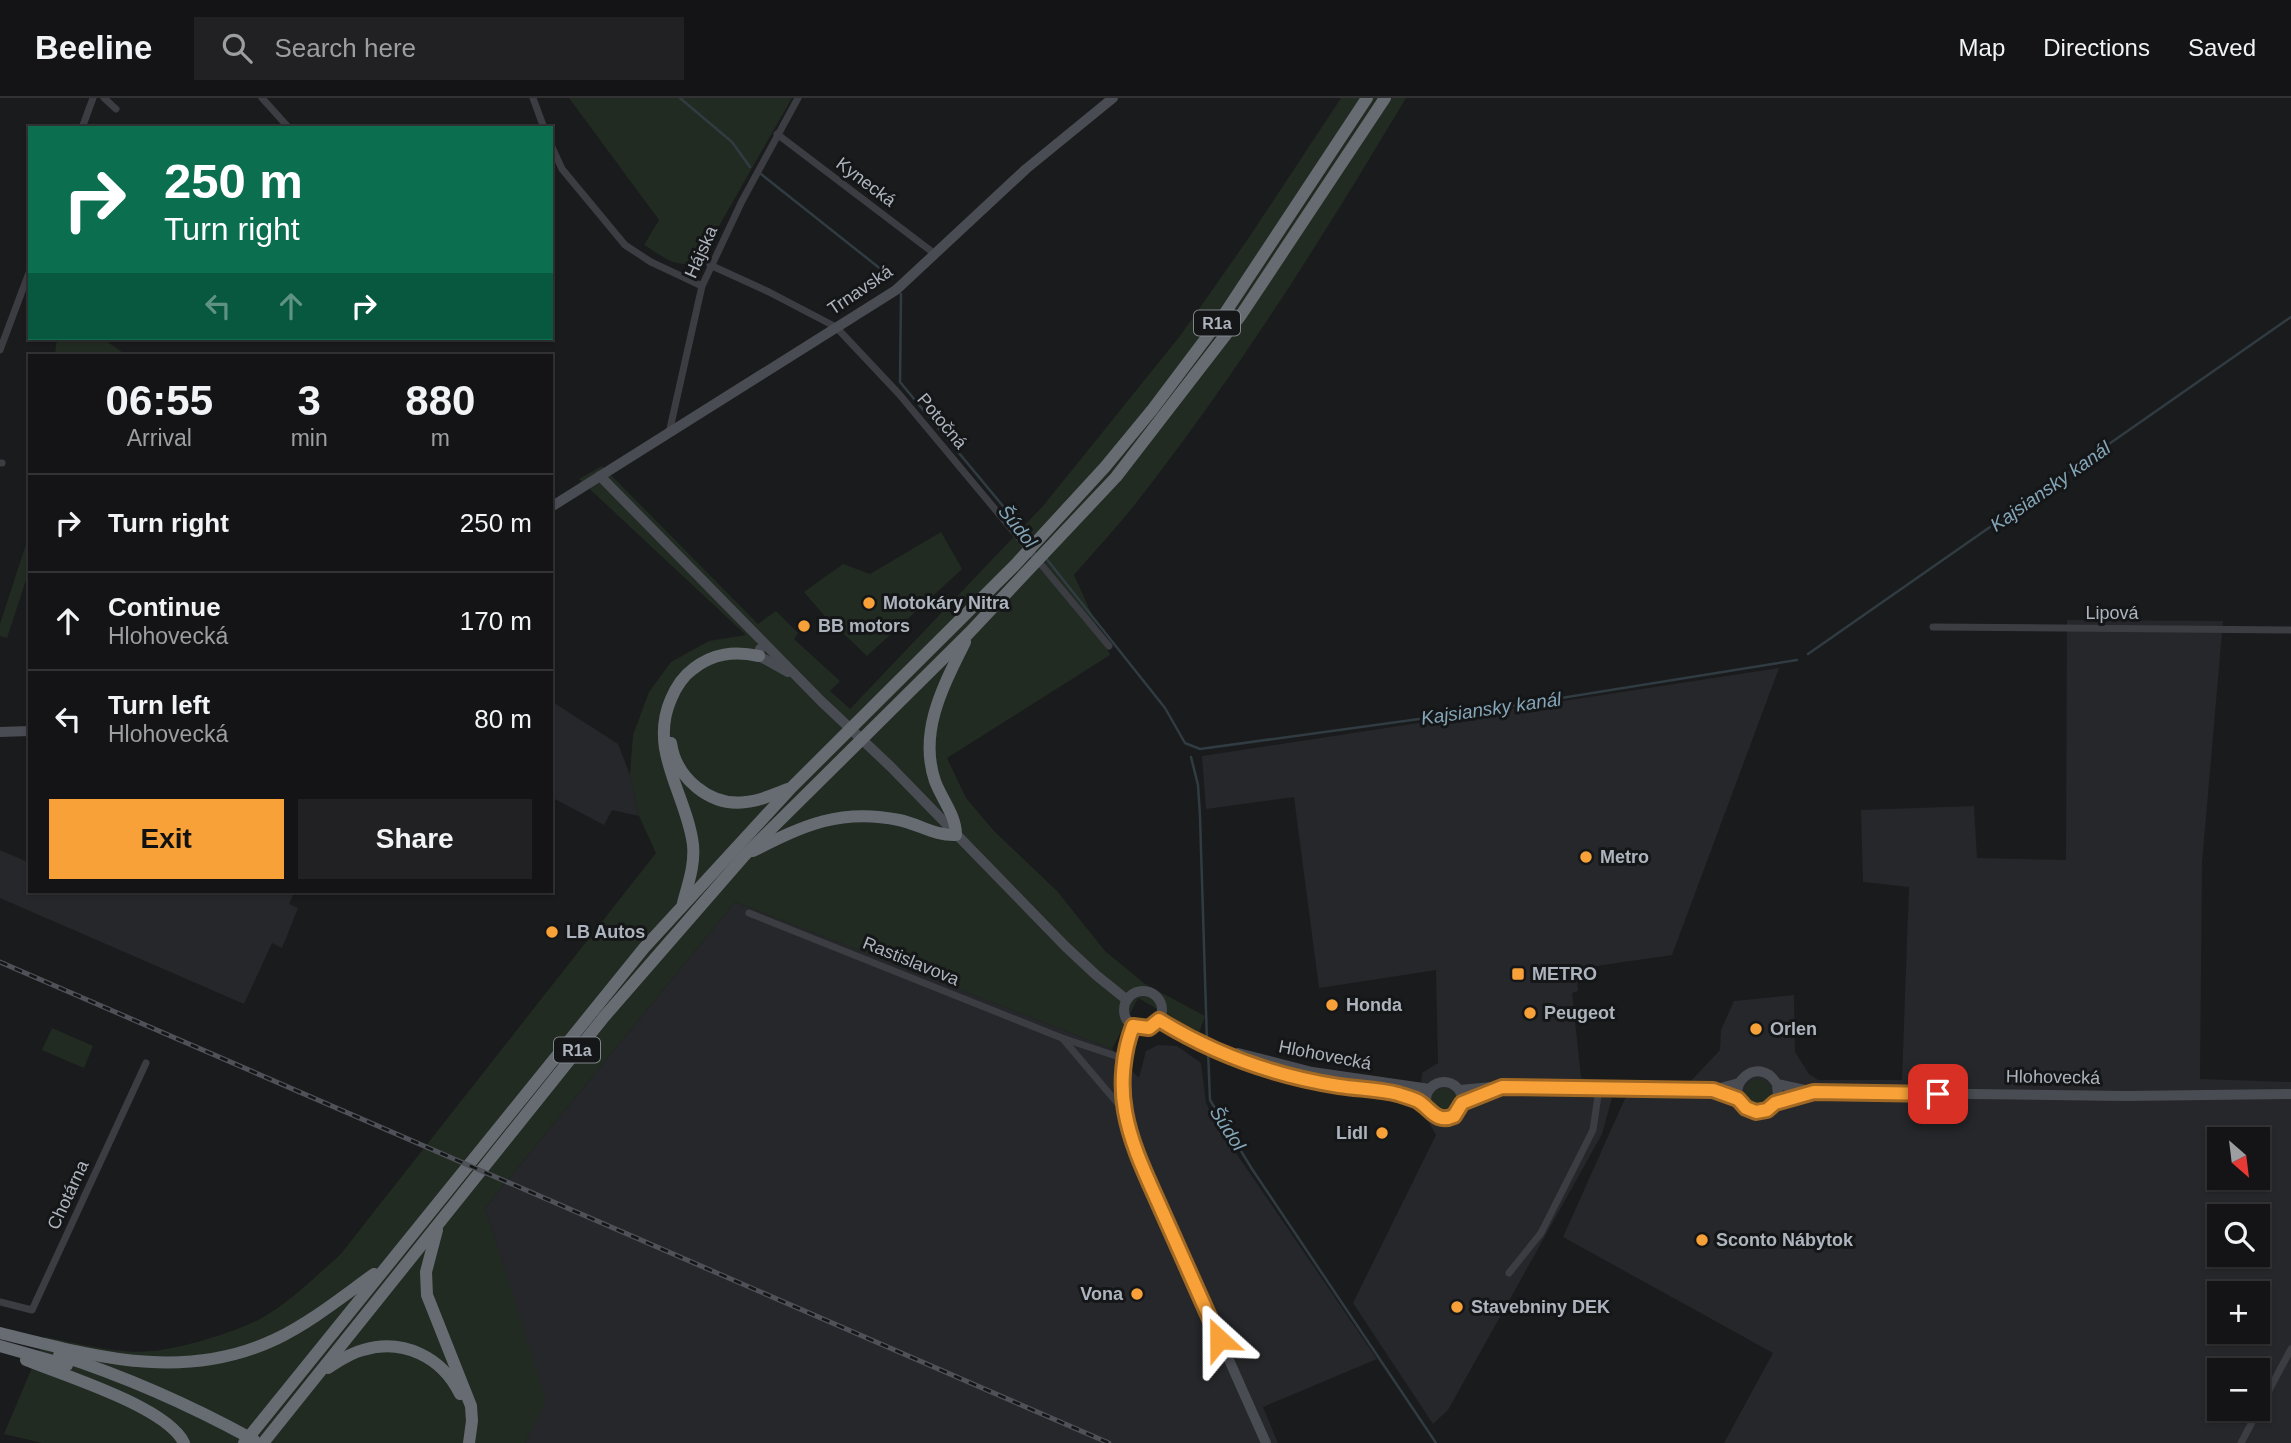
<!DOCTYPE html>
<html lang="en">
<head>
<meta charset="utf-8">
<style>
  :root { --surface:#141416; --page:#212123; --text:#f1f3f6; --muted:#9d9ea1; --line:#333335; --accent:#f8a138 }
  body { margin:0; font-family:Helvetica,sans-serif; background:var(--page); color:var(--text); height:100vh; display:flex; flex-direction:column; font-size:26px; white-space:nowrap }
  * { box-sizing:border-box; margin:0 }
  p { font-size:23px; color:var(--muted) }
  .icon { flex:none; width:38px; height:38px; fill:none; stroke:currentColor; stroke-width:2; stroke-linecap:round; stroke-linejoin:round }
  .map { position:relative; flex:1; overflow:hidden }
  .sheet { position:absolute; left:28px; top:256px; width:525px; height:539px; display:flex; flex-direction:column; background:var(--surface); border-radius:0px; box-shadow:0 2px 5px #0004,0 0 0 2px var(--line) }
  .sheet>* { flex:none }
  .top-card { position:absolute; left:28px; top:28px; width:525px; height:214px; border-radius:0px; box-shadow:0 2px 5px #0004,0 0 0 2px var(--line); background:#0b6e4f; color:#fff; overflow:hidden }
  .needle { width:46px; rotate:152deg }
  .tools { position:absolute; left:2207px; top:1029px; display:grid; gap:14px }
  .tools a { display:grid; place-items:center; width:63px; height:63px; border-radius:0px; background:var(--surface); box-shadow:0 2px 5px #0004,0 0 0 2px var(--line); font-size:35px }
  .pin { position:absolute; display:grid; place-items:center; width:60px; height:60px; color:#fff; margin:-30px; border-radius:14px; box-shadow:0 4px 10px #0006 }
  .me { position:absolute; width:77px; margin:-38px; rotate:336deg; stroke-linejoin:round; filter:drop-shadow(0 0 5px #0008) }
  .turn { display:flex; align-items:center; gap:24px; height:147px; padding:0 21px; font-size:32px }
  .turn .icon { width:91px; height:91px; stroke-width:2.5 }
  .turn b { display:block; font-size:49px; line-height:60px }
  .lanes { display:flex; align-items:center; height:66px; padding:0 21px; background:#0003; justify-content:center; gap:35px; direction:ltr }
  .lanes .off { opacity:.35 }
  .eta { display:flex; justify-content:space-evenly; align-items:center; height:119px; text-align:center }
  .eta b { font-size:42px; font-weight:700; line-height:49px }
  .primary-button { display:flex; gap:14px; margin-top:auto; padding:14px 21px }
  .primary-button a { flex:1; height:80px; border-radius:0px; background:var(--accent); color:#111; font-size:28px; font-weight:700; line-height:80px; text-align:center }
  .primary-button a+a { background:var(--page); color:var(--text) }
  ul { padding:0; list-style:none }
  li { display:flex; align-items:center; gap:21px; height:98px; padding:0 21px; border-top:2px solid var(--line) }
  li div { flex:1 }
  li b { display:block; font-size:26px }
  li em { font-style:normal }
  header { display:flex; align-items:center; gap:42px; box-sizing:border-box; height:98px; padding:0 35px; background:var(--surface); border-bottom:2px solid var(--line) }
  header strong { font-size:33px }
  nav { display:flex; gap:38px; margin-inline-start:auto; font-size:24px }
  .search { width:490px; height:63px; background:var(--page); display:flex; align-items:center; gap:18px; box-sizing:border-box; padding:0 24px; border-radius:0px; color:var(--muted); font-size:26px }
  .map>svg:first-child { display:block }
  .built { fill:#26272a; fill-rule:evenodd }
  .green { fill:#222b22 }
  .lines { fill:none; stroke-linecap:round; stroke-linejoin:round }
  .stream { stroke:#303c42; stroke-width:2.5 }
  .street { stroke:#3b3d42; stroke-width:7 }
  .secondary { stroke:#494c52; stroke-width:10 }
  .highway { stroke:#676c73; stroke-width:12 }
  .rail-casing { stroke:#4e5157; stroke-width:5 }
  .rail { stroke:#151618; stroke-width:2.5; stroke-dasharray:8; stroke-linecap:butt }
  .route-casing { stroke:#a16924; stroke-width:18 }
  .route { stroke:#f8a138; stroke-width:12 }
  .poi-dot { fill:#f8a138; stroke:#151618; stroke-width:2.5 }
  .labels { text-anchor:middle; stroke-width:6; stroke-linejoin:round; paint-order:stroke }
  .shield { fill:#151618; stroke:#7f858c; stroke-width:2 }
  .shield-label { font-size:16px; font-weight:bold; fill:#adb4bd }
  .street-label { font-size:18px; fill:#adb4bd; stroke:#151618 }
  .poi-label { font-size:18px; font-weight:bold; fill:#adb4bd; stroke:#151618; text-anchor:start }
  .water-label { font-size:19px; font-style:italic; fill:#84a6b8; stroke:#151618 }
</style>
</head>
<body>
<header>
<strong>Beeline</strong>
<div class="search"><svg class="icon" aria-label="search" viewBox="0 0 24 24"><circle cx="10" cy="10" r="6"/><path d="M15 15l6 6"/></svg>Search here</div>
<nav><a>Map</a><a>Directions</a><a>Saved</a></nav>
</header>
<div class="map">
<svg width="2291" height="1345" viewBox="0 0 2291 1345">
  <rect width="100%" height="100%" fill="#1a1b1d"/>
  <g class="built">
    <path d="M 2067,522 L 2223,523 L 2202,765 L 2200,981 L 2291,984 L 2291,1345 L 1724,1345 L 1773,1255 L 1563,1139 L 1632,985 L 1690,984 L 1720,952 L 1721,932 L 1734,903 L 1794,897 L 1795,954 L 1809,976 L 1818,982 L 1902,982 L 1909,789 L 1863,784 L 1861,712 L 1974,708 L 1977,760 L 2066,762 ZM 2219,1041 L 2258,1041 L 2258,1080 L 2219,1080 ZM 2219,1118 L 2258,1118 L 2258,1157 L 2219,1157 ZM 2219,1195 L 2258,1195 L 2258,1234 L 2219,1234 ZM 2219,1272 L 2258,1272 L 2258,1311 L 2219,1311 Z"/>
    <polygon points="1779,570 1672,857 1576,871 1578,893 1572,895 1581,979 1612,1000 1602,1036 1448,1312 1433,1326 1353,1205 1436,1037 1419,1008 1422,975 1438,965 1436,872 1319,890 1294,699 1206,711 1202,658"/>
    <polygon points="551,603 618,646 630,677 639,718 612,712 604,727 551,699"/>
    <polygon points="0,752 30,765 30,793 295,793 289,806 298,810 282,850 272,845 244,906 0,800"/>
    <polygon points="735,804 1112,951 1139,980 1146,953 1158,947 1177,948 1201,965 1206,1005 1221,1033 1377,1261 1263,1309 1278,1345 525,1345 545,1302 485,1110"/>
  </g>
  <g class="green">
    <path d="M 569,0 L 792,0 L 703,156 C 684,178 663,158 644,147 L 659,122 Z"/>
    <path d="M 1341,0 L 1406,0 C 1326,134 1239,273 1143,396 C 1122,424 1097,450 1074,477 L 1110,557 L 947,660 L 966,700 L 994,733 L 1057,793 L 1105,853 L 1145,886 L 1205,918 L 1199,935 L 1138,900 L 1112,951 L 735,804 L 485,1110 L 546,1302 L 525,1345 L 42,1345 L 4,1336 L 45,1239 C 76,1245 121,1257 152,1253 C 183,1250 232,1235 260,1221 C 288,1206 316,1178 340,1157 L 656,755 L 639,718 L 630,677 L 633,637 L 649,594 L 671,564 L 709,543 L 746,537 L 579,381 L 602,368 L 758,526 L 776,513 L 798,535 L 794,541 L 840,583 L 830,593 L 850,611 L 1043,408 L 1180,238 L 1248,141 Z"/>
    <polygon points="57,240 102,240 126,257 55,257"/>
    <polygon points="30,434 30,470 7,540 0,538 0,526"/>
    <polygon points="941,434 962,471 867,558 823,516 804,494 843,466 870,476"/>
    <polygon points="52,930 93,948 84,970 42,952"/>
    <circle cx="1758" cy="994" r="13"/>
    <circle cx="1444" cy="1002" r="12"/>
  </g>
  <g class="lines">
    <g class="stream">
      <polyline points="680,0 732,44 750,69"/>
      <polyline points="761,76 892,180"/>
      <polyline points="901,196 900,284 1032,443"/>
      <polyline points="1045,459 1165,610 1185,645 1200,651 1499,610 1797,562"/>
      <polyline points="1808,556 2291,219"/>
      <polyline points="1191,659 1198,687 1200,718 1207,945"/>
      <polyline points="1208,952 1210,1002 1252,1071 1436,1345"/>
    </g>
    <g class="street">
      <polyline points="104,0 116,11"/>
      <polyline points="262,0 289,30"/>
      <polyline points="533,0 544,30"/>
      <polyline points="82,30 93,0"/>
      <polyline points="777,36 935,156"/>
      <polyline points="551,47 562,71 625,147 651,164 702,188"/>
      <polyline points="710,167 769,194 836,229 899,296 1109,548"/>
      <polyline points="0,252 30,172"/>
      <polyline points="669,335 702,188 742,103 798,0"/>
      <polyline points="0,365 2,365"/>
      <polyline points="1933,529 2291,532"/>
      <polyline points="749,815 1062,940 1125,961"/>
      <polyline points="1063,941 1125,1014"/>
      <polyline points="1509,1175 1541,1135 1593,1032 1599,991"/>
      <polyline points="0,1204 32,1212 146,965"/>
      <polyline points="2241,1345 2291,1251"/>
    </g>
    <g class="secondary">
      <polyline points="600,378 821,603 891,669 1065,848 1096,877 1127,902"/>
      <polyline points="551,409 896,192 1026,71 1113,0"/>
      <polyline points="760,551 759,558 788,574"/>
      <polyline points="0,634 30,633"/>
      <circle cx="1143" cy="912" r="19"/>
      <path d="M 1159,922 C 1203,949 1252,971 1303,981 C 1342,989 1395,988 1427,1009"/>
      <path d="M 1133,928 C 1112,980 1128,1031 1148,1080 L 1266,1345"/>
      <polyline points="1238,955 1312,974 1430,991"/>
      <circle cx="1444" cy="1002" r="18"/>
      <path d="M 1777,986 L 1778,1000 L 1767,1012 C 1759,1015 1752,1015 1745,1010 C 1721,990 1758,954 1777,986 L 1814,994 L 2125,998 L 2291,996"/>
      <polyline points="1460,992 1502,988 1713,992 1739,985"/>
      <polyline points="1462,1005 1490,994"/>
      <polyline points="1775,1005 1813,994"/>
    </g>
    <g class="highway">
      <path d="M 671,645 C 676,680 710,709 746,704 C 761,703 774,696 788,691"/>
      <path d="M 753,753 C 804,727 841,710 899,722 C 919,726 935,738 956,737 C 956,717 942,702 935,683 C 918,633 944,587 965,544"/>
      <path d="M 683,805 C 688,786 695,767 693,747 C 687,697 648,653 671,601 C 676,589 682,579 693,571 C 713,555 734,553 759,558"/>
      <polyline points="437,1132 426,1174 427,1197 471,1308 472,1323 469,1345"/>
      <path d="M 0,1235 C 94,1258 183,1285 276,1241 C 311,1224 342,1199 374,1176"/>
      <polyline points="0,1248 67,1267"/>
      <path d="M 59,1257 C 127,1279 192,1308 254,1342"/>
      <path d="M 26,1262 C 65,1278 167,1309 184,1345"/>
      <path d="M 328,1270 C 339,1263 350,1255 363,1252 C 403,1240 442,1259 460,1296"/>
      <polyline points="244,1345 644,850 792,689 1015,467 1105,369 1152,312 1225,215 1367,0"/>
      <polyline points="263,1345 604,919 744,758 969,535 1116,379 1241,217 1385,0"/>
    </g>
    <g class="rail-casing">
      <polyline id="rail" points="0,864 1109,1345"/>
    </g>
    <use href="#rail" class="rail"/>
  </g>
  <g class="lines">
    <g class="route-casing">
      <path id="route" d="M 1219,1241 C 1200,1198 1181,1156 1162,1113 C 1148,1081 1131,1048 1125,1013 C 1120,986 1123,954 1133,928 L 1149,930 L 1159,922 C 1214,956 1275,978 1339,988 C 1359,991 1379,991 1398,996 C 1404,998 1412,1000 1418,1003 C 1431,1011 1436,1026 1454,1018 L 1462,1005 L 1502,989 L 1713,992 L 1738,1001 L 1746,1010 L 1756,1014 L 1767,1012 L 1775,1005 L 1814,994 L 1938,996"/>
    </g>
    <use href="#route" class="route"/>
  </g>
  <g class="poi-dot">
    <circle cx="869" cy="505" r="7"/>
    <circle cx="804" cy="528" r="7"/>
    <circle cx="1586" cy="759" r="7"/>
    <circle cx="552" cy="834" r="7"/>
    <rect x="1511" y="869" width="14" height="14" rx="3.5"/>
    <circle cx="1332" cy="907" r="7"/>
    <circle cx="1530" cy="915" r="7"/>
    <circle cx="1756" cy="931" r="7"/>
    <circle cx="1382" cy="1035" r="7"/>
    <circle cx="1702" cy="1142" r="7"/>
    <circle cx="1137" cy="1196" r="7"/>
    <circle cx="1457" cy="1209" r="7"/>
  </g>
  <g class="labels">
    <g class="shield">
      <rect x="1194" y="212.5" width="46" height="25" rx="5"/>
      <rect x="554" y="939.5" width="46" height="25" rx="5"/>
    </g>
    <g class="shield-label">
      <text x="1217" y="231">R1a</text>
      <text x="577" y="958">R1a</text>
    </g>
    <g class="street-label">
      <text transform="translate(866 84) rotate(37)" y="6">Kynecká</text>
      <text transform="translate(701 154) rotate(-66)" y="6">Hájska</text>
      <text transform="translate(860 192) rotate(-34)" y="6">Trnavská</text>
      <text transform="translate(942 323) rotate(50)" y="6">Potočná</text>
      <text x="2112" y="521">Lipová</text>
      <text transform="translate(911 863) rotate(22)" y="6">Rastislavova</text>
      <text transform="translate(1325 957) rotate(11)" y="6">Hlohovecká</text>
      <text transform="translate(2053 979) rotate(1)" y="6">Hlohovecká</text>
      <text transform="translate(68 1097) rotate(-65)" y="6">Chotárna</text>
    </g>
    <g class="poi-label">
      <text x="883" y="511">Motokáry Nitra</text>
      <text x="818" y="534">BB motors</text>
      <text x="1600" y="765">Metro</text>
      <text x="566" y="840">LB Autos</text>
      <text x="1532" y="882">METRO</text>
      <text x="1346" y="913">Honda</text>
      <text x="1544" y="921">Peugeot</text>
      <text x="1770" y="937">Orlen</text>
      <text x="1368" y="1041" text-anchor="end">Lidl</text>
      <text x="1716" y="1148">Sconto Nábytok</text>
      <text x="1123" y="1202" text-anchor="end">Vona</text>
      <text x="1471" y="1215">Stavebniny DEK</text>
    </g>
    <g class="water-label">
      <text transform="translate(2050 388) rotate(-35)" y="7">Kajsiansky kanál</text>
      <text transform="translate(1018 428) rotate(51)" y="7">Šúdol</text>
      <text transform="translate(1491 610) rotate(-8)" y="7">Kajsiansky kanál</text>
      <text transform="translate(1228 1030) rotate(57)" y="7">Šúdol</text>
    </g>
  </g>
</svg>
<div class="tools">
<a><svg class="needle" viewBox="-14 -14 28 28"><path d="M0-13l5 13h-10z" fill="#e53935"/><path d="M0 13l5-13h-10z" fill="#9d9ea1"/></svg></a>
<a><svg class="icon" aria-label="search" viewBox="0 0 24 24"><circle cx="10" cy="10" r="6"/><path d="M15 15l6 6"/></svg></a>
<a>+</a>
<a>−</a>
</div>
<div class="pin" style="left:1938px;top:996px;background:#d93025"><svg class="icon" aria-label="arrive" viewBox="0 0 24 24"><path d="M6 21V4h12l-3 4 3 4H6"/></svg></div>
<svg class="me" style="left:1219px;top:1241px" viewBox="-20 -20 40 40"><path d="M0-17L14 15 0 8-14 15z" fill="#f8a138" stroke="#fff" stroke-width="4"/></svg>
<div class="top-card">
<div class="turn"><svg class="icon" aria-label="right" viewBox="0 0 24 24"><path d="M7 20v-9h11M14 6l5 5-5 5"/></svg><div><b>250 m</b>Turn right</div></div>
<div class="lanes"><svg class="icon off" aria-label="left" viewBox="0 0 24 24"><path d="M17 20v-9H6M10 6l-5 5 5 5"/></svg><svg class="icon off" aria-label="ahead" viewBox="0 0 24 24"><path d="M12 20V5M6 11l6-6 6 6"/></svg><svg class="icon" aria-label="right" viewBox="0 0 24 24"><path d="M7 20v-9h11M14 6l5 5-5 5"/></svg></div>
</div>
<section class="sheet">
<div class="eta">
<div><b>06:55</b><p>Arrival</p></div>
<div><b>3</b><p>min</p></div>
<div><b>880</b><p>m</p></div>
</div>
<ul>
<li><svg class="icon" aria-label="right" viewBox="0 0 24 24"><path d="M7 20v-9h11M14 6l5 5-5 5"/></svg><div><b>Turn right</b></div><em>250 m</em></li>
<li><svg class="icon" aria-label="ahead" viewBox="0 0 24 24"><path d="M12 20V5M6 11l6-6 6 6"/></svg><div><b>Continue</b><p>Hlohovecká</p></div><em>170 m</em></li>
<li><svg class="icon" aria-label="left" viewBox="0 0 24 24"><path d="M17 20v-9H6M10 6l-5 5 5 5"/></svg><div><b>Turn left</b><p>Hlohovecká</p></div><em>80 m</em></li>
</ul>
<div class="primary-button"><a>Exit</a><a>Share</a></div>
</section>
</div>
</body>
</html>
